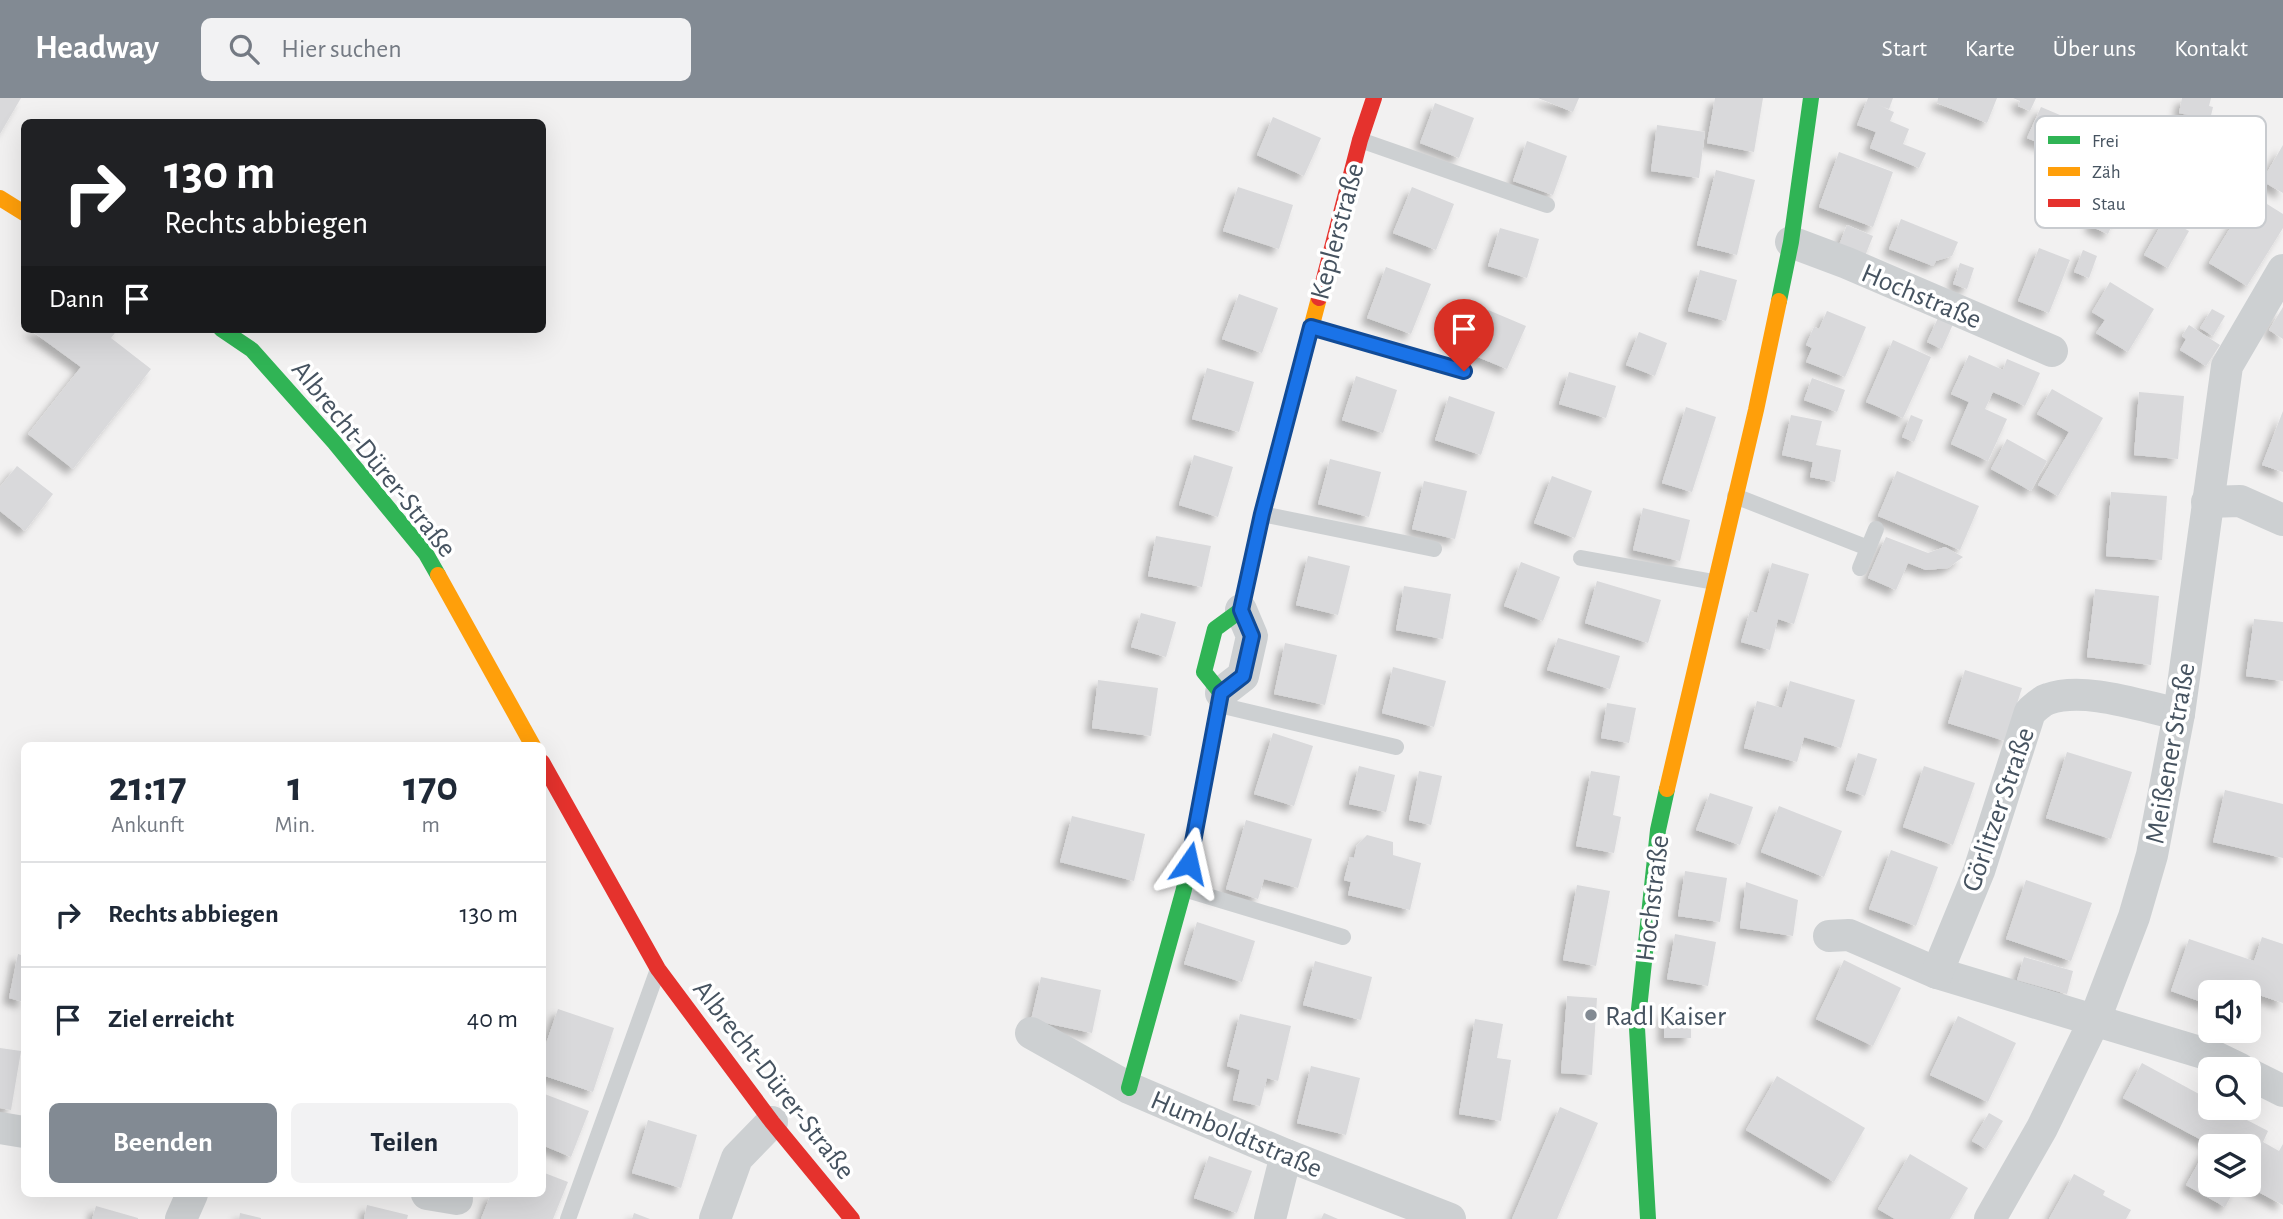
<!DOCTYPE html>
<html lang="de">
<head>
<meta charset="utf-8">
<style>
  :root { --surface:#fff; --page:#f2f2f3; --text:#1f2937; --muted:#747a83; --line:#e0e1e3; --accent:#828a93 }
  body { margin:0; font-family:"Alegreya Sans",sans-serif; background:var(--page); color:var(--text); height:100vh; display:flex; flex-direction:column; font-size:26px; white-space:nowrap }
  * { box-sizing:border-box; margin:0 }
  p { font-size:23px; color:var(--muted) }
  .icon { flex:none; width:38px; height:38px; fill:none; stroke:currentColor; stroke-width:2; stroke-linecap:round; stroke-linejoin:round }
  .map { position:relative; flex:1; overflow:hidden }
  .details { position:absolute; left:21px; top:644px; width:525px; height:455px; display:flex; flex-direction:column; background:var(--surface); border-radius:10px; box-shadow:0 7px 28px #0002 }
  .details>* { flex:none }
  .banner { position:absolute; left:21px; top:21px; width:525px; height:214px; border-radius:10px; box-shadow:0 7px 28px #0002; background:#202124; color:#fff; overflow:hidden }
  .buttons { position:absolute; left:2198px; top:882px; display:grid; gap:14px }
  .buttons a { display:grid; place-items:center; width:63px; height:63px; border-radius:10px; background:var(--surface); box-shadow:0 7px 28px #0002; font-size:35px }
  .pin { position:absolute; display:grid; place-items:center; width:60px; height:60px; color:#fff; margin:-72px -30px; border-radius:50% 50% 50% 0; rotate:-45deg; box-shadow:0 0 7px #0007 }
  .pin .icon { rotate:45deg }
  .me { position:absolute; width:77px; margin:-38px; rotate:11deg; stroke-linejoin:round; filter:drop-shadow(0 0 5px #0008) }
  .turn { display:flex; align-items:center; gap:24px; height:147px; padding:0 28px; font-size:32px }
  .turn .icon { width:91px; height:91px; stroke-width:2.5 }
  .turn b { display:block; font-size:49px; line-height:60px }
  .then { display:flex; align-items:center; height:66px; padding:0 28px; background:#0003; gap:14px; font-size:26px }
  .eta { display:flex; justify-content:space-evenly; align-items:center; height:119px; text-align:center }
  .eta b { font-size:42px; font-weight:700; line-height:49px }
  .cta { display:flex; gap:14px; margin-top:auto; padding:14px 28px }
  .cta a { flex:1; height:80px; border-radius:10px; background:var(--accent); color:#fff; font-size:28px; font-weight:700; line-height:80px; text-align:center }
  .cta a+a { background:var(--page); color:var(--text) }
  ul { padding:0; list-style:none }
  li { display:flex; align-items:center; gap:21px; height:105px; padding:0 28px; border-top:2px solid var(--line) }
  li div { flex:1 }
  li b { display:block; font-size:26px }
  li em { font-style:normal }
  header { display:flex; align-items:center; gap:42px; box-sizing:border-box; height:98px; padding:0 35px; background:var(--accent); color:#fff }
  header strong { font-size:33px }
  nav { display:flex; gap:38px; margin-inline-start:auto; font-size:24px }
  .search { width:490px; height:63px; background:var(--page); display:flex; align-items:center; gap:18px; box-sizing:border-box; padding:0 24px; border-radius:10px; color:var(--muted); font-size:26px }
  .map>svg:first-child { display:block }
  .building { fill:#d9d9db; filter:url(#shadow) }
  .lines { fill:none; stroke-linecap:round; stroke-linejoin:round }
  .lane { stroke:#cdd0d2; stroke-width:16 }
  .street { stroke:#cdd0d2; stroke-width:32 }
  .fast { stroke:#30b455; stroke-width:16 }
  .slow { stroke:#ff9f0a; stroke-width:16 }
  .jam { stroke:#e5322d; stroke-width:16 }
  .route-casing { stroke:#114b97; stroke-width:18 }
  .route { stroke:#1a73e8; stroke-width:12 }
  .poi-dot { fill:#828a93; stroke:#fff; stroke-width:2.5 }
  .labels { text-anchor:middle; stroke-width:7; stroke-linejoin:round; paint-order:stroke }
  .street-label { font-size:28px; fill:#465360; stroke:#fff }
  .poi-label { font-size:28px; fill:#465360; stroke:#fff; text-anchor:start }
  .key { fill:#fff; stroke:#c8cbcf; stroke-width:2 }
  .key-label { font-size:19px; fill:#465360 }
</style>
</head>
<body>
<header>
<strong>Headway</strong>
<div class="search"><svg class="icon" aria-label="search" viewBox="0 0 24 24"><circle cx="10" cy="10" r="6"/><path d="M15 15l6 6"/></svg>Hier suchen</div>
<nav><a>Start</a><a>Karte</a><a>Über uns</a><a>Kontakt</a></nav>
</header>
<div class="map">
<svg width="2283" height="1121" viewBox="0 0 2283 1121">
  <defs>
    <filter id="shadow"><feDropShadow dx="-6" dy="6" stdDeviation="3.5" flood-color="#0004"/></filter>
  </defs>
  <rect width="100%" height="100%" fill="#f2f1f1"/>
  <g class="building">
    <polygon points="0,0 21,0 0,36"/>
    <polygon points="1538,0 1579,0 1573,14"/>
    <polygon points="1715,0 1763,0 1754,54 1707,45"/>
    <polygon points="1868,0 1893,0 1889,11 1876,6 1894,14 1890,23 1909,31 1903,46 1926,55 1919,70 1870,50 1876,34 1857,27"/>
    <polygon points="1938,0 1997,0 1987,25 1937,5"/>
    <polygon points="2013,0 2036,0 2030,13 2018,8 2020,3"/>
    <polygon points="2182,0 2211,0 2209,8 2213,9 2210,22 2179,15"/>
    <polygon points="1435,5 1474,20 1459,60 1420,45"/>
    <polygon points="2041,9 2126,45 2124,49 2142,57 2108,136 2090,128 2110,83 2048,56 2051,50 2027,40"/>
    <polygon points="1273,19 1321,40 1304,78 1257,57"/>
    <polygon points="1657,27 1705,34 1699,80 1651,73"/>
    <polygon points="1527,43 1567,58 1553,97 1513,83"/>
    <polygon points="2283,47 2283,95 2262,83"/>
    <polygon points="1839,54 1893,74 1873,129 1819,109"/>
    <polygon points="1716,72 1755,82 1737,157 1697,147"/>
    <polygon points="1238,89 1293,107 1279,151 1223,133"/>
    <polygon points="1412,89 1454,106 1436,152 1393,135"/>
    <polygon points="2267,106 2283,116 2283,130 2247,188 2209,165 2244,107 2260,117"/>
    <polygon points="2165,120 2189,133 2168,170 2144,157"/>
    <polygon points="1901,121 1958,144 1952,158 1936,163 1933,168 1889,151"/>
    <polygon points="1847,127 1873,138 1865,158 1839,147"/>
    <polygon points="1500,130 1539,141 1527,180 1488,168"/>
    <polygon points="2039,150 2070,162 2049,215 2018,203"/>
    <polygon points="2083,152 2097,158 2089,180 2074,174"/>
    <polygon points="1960,165 1974,170 1967,191 1953,186"/>
    <polygon points="1386,169 1431,186 1411,236 1367,220"/>
    <polygon points="1700,172 1737,182 1726,223 1688,213"/>
    <polygon points="2110,184 2154,211 2128,254 2096,235 2105,222 2092,214"/>
    <polygon points="1239,196 1278,210 1262,255 1222,241"/>
    <polygon points="1481,209 1526,228 1507,271 1463,253"/>
    <polygon points="2283,209 2283,241 2269,232"/>
    <polygon points="2212,211 2225,218 2213,238 2200,230"/>
    <polygon points="1827,213 1866,229 1845,279 1806,264 1812,250 1806,247 1814,229 1819,231"/>
    <polygon points="1938,220 1953,226 1942,251 1927,244"/>
    <polygon points="2189,227 2220,247 2206,268 2180,252 2186,241 2182,238"/>
    <polygon points="29,231 118,231 111,240 151,271 73,371 28,336 81,269"/>
    <polygon points="1639,234 1667,245 1655,278 1626,267"/>
    <polygon points="1893,242 1931,259 1903,320 1866,304"/>
    <polygon points="1969,257 2003,272 2007,261 2040,275 2025,308 1993,294 1985,311 2007,321 1988,363 1951,346 1969,304 1951,296"/>
    <polygon points="1207,270 1254,284 1239,334 1192,321"/>
    <polygon points="1569,274 1616,288 1606,320 1559,306"/>
    <polygon points="1356,278 1397,292 1383,335 1342,322"/>
    <polygon points="1812,280 1845,292 1837,314 1804,302"/>
    <polygon points="2052,291 2103,320 2058,398 2038,387 2069,334 2037,316"/>
    <polygon points="2139,294 2184,298 2178,361 2134,357"/>
    <polygon points="1449,298 1495,314 1481,357 1435,342"/>
    <polygon points="1686,309 1716,319 1692,394 1662,385"/>
    <polygon points="2283,313 2283,374 2262,367"/>
    <polygon points="1791,317 1822,323 1816,347 1841,352 1835,384 1810,379 1813,364 1782,357"/>
    <polygon points="1911,317 1923,322 1914,344 1902,339"/>
    <polygon points="2007,341 2047,363 2031,393 1991,371"/>
    <polygon points="1194,357 1233,369 1218,419 1179,407"/>
    <polygon points="1330,361 1381,374 1369,419 1318,406"/>
    <polygon points="17,368 53,396 25,433 0,413 0,389"/>
    <polygon points="1897,373 1979,408 1960,452 1878,418"/>
    <polygon points="1552,378 1592,393 1575,440 1534,425"/>
    <polygon points="1424,383 1467,393 1455,441 1412,431"/>
    <polygon points="2111,394 2167,398 2162,462 2106,458"/>
    <polygon points="1643,410 1690,422 1680,463 1633,452"/>
    <polygon points="1156,438 1211,448 1202,489 1148,478"/>
    <polygon points="1886,439 1928,455 1945,449 1963,459 1948,470 1926,472 1908,465 1896,492 1868,480"/>
    <polygon points="1308,458 1350,468 1338,517 1296,507"/>
    <polygon points="1521,464 1560,479 1543,523 1504,508"/>
    <polygon points="1772,465 1809,476 1794,526 1778,521 1770,552 1741,544 1750,513 1757,515"/>
    <polygon points="1597,483 1661,502 1648,545 1585,525"/>
    <polygon points="1404,488 1451,496 1443,541 1396,532"/>
    <polygon points="2095,491 2159,498 2151,567 2087,559"/>
    <polygon points="1141,515 1176,524 1166,559 1131,549"/>
    <polygon points="2254,521 2283,524 2283,583 2246,578"/>
    <polygon points="1558,540 1620,558 1610,591 1547,572"/>
    <polygon points="1285,545 1337,557 1325,607 1274,596"/>
    <polygon points="1393,569 1446,583 1434,629 1382,615"/>
    <polygon points="1965,572 2022,590 2005,643 1948,625"/>
    <polygon points="1098,582 1158,590 1151,638 1092,630"/>
    <polygon points="1790,583 1855,602 1841,650 1804,639 1797,664 1744,650 1757,603 1782,610"/>
    <polygon points="1607,605 1636,610 1629,645 1601,640"/>
    <polygon points="1273,635 1313,648 1294,708 1254,696"/>
    <polygon points="2067,654 2132,674 2111,741 2046,720"/>
    <polygon points="1858,655 1877,661 1865,698 1846,692"/>
    <polygon points="1359,668 1395,677 1386,714 1349,706"/>
    <polygon points="1924,668 1975,685 1953,747 1903,729"/>
    <polygon points="1419,673 1442,678 1431,727 1409,722"/>
    <polygon points="1591,673 1620,678 1613,717 1621,719 1614,755 1576,748"/>
    <polygon points="2225,692 2283,706 2283,760 2213,744"/>
    <polygon points="1710,695 1753,709 1740,747 1696,732"/>
    <polygon points="1779,708 1842,733 1824,779 1761,754"/>
    <polygon points="1072,718 1145,736 1134,783 1060,764"/>
    <polygon points="1246,722 1312,741 1298,790 1264,781 1258,801 1226,791"/>
    <polygon points="1367,737 1393,744 1393,757 1421,765 1410,812 1348,797 1351,784 1344,782 1350,759 1354,760 1357,747"/>
    <polygon points="1891,752 1938,769 1916,828 1869,811"/>
    <polygon points="1685,773 1727,780 1720,824 1678,818"/>
    <polygon points="2026,782 2092,805 2071,863 2006,841"/>
    <polygon points="1746,784 1798,802 1793,838 1740,830"/>
    <polygon points="1577,787 1610,793 1596,868 1563,862"/>
    <polygon points="1197,824 1255,843 1242,884 1184,866"/>
    <polygon points="1675,836 1716,844 1708,888 1667,881"/>
    <polygon points="2262,839 2283,846 2283,905 2244,892 2244,894 2210,894 2210,907 2171,893 2189,841 2254,863"/>
    <polygon points="18,856 24,858 24,904 9,900"/>
    <polygon points="2024,859 2073,873 2067,896 2017,882"/>
    <polygon points="1844,862 1901,890 1873,948 1816,921"/>
    <polygon points="1315,863 1372,879 1361,922 1303,907"/>
    <polygon points="1041,879 1101,892 1092,935 1031,922"/>
    <polygon points="1567,898 1597,900 1592,977 1561,975"/>
    <polygon points="558,911 614,930 593,994 542,977 542,957"/>
    <rect x="1664" y="914" width="27" height="26"/>
    <polygon points="1240,916 1291,928 1278,983 1267,980 1260,1008 1233,1002 1240,972 1227,968"/>
    <polygon points="1958,918 2016,945 1988,1004 1930,977"/>
    <polygon points="1475,921 1503,926 1497,960 1511,962 1501,1023 1459,1016"/>
    <polygon points="0,950 21,953 11,1012 0,1010"/>
    <polygon points="2142,965 2210,1002 2210,1010 2224,1010 2268,1033 2263,1044 2279,1053 2283,1046 2283,1107 2245,1087 2249,1087 2249,1048 2210,1048 2210,1087 2237,1087 2225,1109 2186,1087 2209,1046 2123,1000"/>
    <polygon points="1311,968 1360,980 1346,1037 1297,1025"/>
    <polygon points="1777,978 1865,1030 1834,1084 1746,1032"/>
    <polygon points="542,995 589,1013 571,1059 542,1047"/>
    <polygon points="1560,1009 1598,1025 1557,1121 1512,1121"/>
    <polygon points="1989,1015 2003,1023 1986,1051 1972,1043"/>
    <polygon points="648,1022 697,1037 681,1090 632,1075"/>
    <polygon points="1910,1056 1968,1090 1950,1121 1895,1121 1878,1111"/>
    <polygon points="1209,1058 1252,1073 1237,1115 1194,1100"/>
    <polygon points="542,1074 568,1084 553,1121 481,1121 491,1096 509,1098 510,1096 542,1096"/>
    <polygon points="2074,1076 2105,1093 2103,1097 2131,1112 2126,1121 2049,1121"/>
    <polygon points="367,1107 408,1117 407,1121 364,1121"/>
    <polygon points="96,1108 138,1120 138,1121 92,1121"/>
    <polygon points="240,1115 261,1120 261,1121 239,1121"/>
    <polygon points="634,1115 650,1121 632,1121"/>
    <polygon points="1324,1115 1338,1121 1321,1121"/>
  </g>
  <g class="lines">
    <g class="lane">
      <polyline points="1360,42 1547,107"/>
      <polyline points="1311,229 1464,273"/>
      <polyline points="1735,398 1868,450"/>
      <polyline points="1262,416 1434,451"/>
      <polyline points="1581,460 1714,484"/>
      <polyline points="1860,470 1876,431"/>
      <polyline points="1219,607 1396,649"/>
      <polyline points="1184,791 1343,839"/>
      <polyline points="568,1121 657,874"/>
    </g>
    <g class="street">
      <polyline points="1791,144 1847,165 2052,253"/>
      <polyline points="2207,404 2240,403 2283,422"/>
      <polyline points="1221,595 1243,578 1252,538 1241,512"/>
      <polyline points="1829,838 1849,837 1937,875 2213,958 2240,971"/>
      <path d="M 1937,875 L 1979,773 L 2030,614 C 2036,609 2041,603 2048,601 C 2084,588 2141,608 2179,616"/>
      <polyline points="1031,935 1129,990 1286,1057 1450,1121"/>
      <polyline points="2249,976 2283,993"/>
      <polyline points="0,1030 24,1034"/>
      <polyline points="427,1096 457,1101"/>
      <polyline points="181,1121 192,1096"/>
      <polyline points="715,1121 737,1060 772,1024"/>
      <polyline points="1270,1121 1286,1057"/>
      <polyline points="1990,1121 2042,1030 2095,921 2134,819 2152,757 2179,616 2227,268 2283,172"/>
    </g>
    <g class="fast">
      <polyline points="1779,203 1791,144 1811,0"/>
      <polyline points="221,231 252,252 334,344 426,456 438,477"/>
      <polyline points="1129,990 1184,791 1221,595 1204,574 1215,531 1241,512 1248,479"/>
      <polyline points="1648,1121 1637,930 1658,732 1667,691"/>
    </g>
    <g class="slow">
      <polyline points="0,100 24,115"/>
      <polyline points="438,477 533,648"/>
      <polyline points="1248,479 1262,416 1319,200"/>
      <polyline points="1667,691 1756,312 1779,203"/>
    </g>
    <g class="jam">
      <polyline points="1319,200 1360,42 1374,0"/>
      <polyline points="542,664 658,871 772,1024 852,1121"/>
    </g>
  </g>
  <g class="lines">
    <g class="route-casing">
      <polyline id="route" points="1189,765 1221,595 1243,578 1252,538 1241,512 1262,416 1311,229 1464,273"/>
    </g>
    <use href="#route" class="route"/>
  </g>
  <circle class="poi-dot" cx="1591" cy="917" r="7"/>
  <g class="labels">
    <g class="street-label">
      <text transform="translate(1336 133) rotate(-75)" y="10">Keplerstraße</text>
      <text transform="translate(1922 197) rotate(23)" y="10">Hochstraße</text>
      <text transform="translate(375 360) rotate(51)" y="10">Albrecht-Dürer-Straße</text>
      <text transform="translate(2169 655) rotate(-80)" y="10">Meißener Straße</text>
      <text transform="translate(1997 711) rotate(-71)" y="10">Görlitzer Straße</text>
      <text transform="translate(1651 800) rotate(-83)" y="10">Hochstraße</text>
      <text transform="translate(775 981) rotate(52)" y="10">Albrecht-Dürer-Straße</text>
      <text transform="translate(1237 1035) rotate(23)" y="10">Humboldtstraße</text>
    </g>
    <g class="poi-label">
      <text x="1605" y="927">Radl Kaiser</text>
    </g>
  </g>
  <rect x="2035" y="18" width="231" height="112" rx="10" class="key"/>
  <rect x="2048" y="38" width="32" height="8" fill="#30b455"/>
  <rect x="2048" y="69" width="32" height="9" fill="#ff9f0a"/>
  <rect x="2048" y="101" width="32" height="8" fill="#e5322d"/>
  <g class="key-label">
    <text x="2092" y="49">Frei</text>
    <text x="2092" y="80">Zäh</text>
    <text x="2092" y="112">Stau</text>
  </g>
</svg>
<div class="buttons">
<a><svg class="icon" aria-label="sound" viewBox="0 0 24 24"><path d="M4 9h4l5-4v14l-5-4H4zM17 9q2 3 0 6"/></svg></a>
<a><svg class="icon" aria-label="search" viewBox="0 0 24 24"><circle cx="10" cy="10" r="6"/><path d="M15 15l6 6"/></svg></a>
<a><svg class="icon" aria-label="layers" viewBox="0 0 24 24"><path d="M12 4l9 5-9 5-9-5zM3 14l9 5 9-5"/></svg></a>
</div>
<div class="pin" style="left:1464px;top:273px;background:#d93025"><svg class="icon" aria-label="arrive" viewBox="0 0 24 24"><path d="M6 21V4h12l-3 4 3 4H6"/></svg></div>
<svg class="me" style="left:1189px;top:765px" viewBox="-20 -20 40 40"><path d="M0-17L14 15 0 8-14 15z" fill="#1a73e8" stroke="#fff" stroke-width="4"/></svg>
<div class="banner">
<div class="turn"><svg class="icon" aria-label="right" viewBox="0 0 24 24"><path d="M7 20v-9h11M14 6l5 5-5 5"/></svg><div><b>130 m</b>Rechts abbiegen</div></div>
<div class="then">Dann<svg class="icon" aria-label="arrive" viewBox="0 0 24 24"><path d="M6 21V4h12l-3 4 3 4H6"/></svg></div>
</div>
<section class="details">
<div class="eta">
<div><b>21:17</b><p>Ankunft</p></div>
<div><b>1</b><p>Min.</p></div>
<div><b>170</b><p>m</p></div>
</div>
<ul>
<li><svg class="icon" aria-label="right" viewBox="0 0 24 24"><path d="M7 20v-9h11M14 6l5 5-5 5"/></svg><div><b>Rechts abbiegen</b></div><em>130 m</em></li>
<li><svg class="icon" aria-label="arrive" viewBox="0 0 24 24"><path d="M6 21V4h12l-3 4 3 4H6"/></svg><div><b>Ziel erreicht</b></div><em>40 m</em></li>
</ul>
<div class="cta"><a>Beenden</a><a>Teilen</a></div>
</section>
</div>
</body>
</html>
